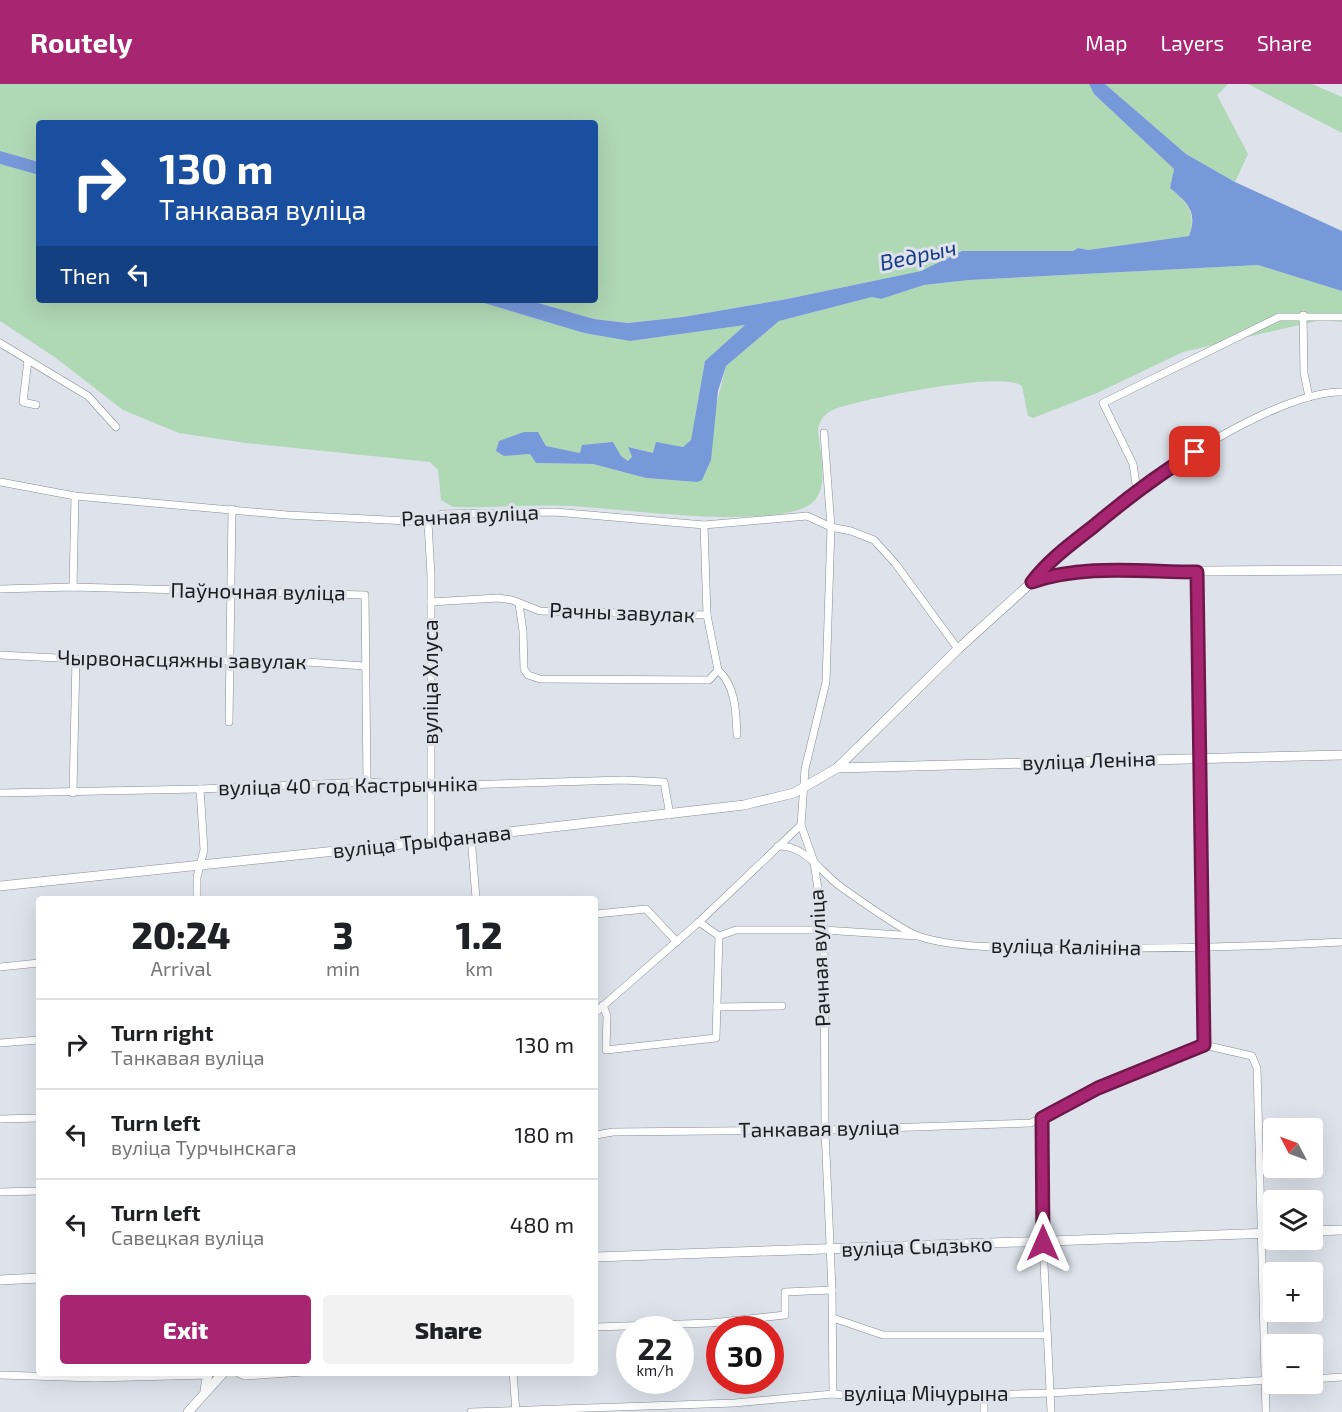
<!DOCTYPE html>
<html lang="en">
<head>
<meta charset="utf-8">
<style>
  :root { --surface:#fff; --page:#f2f2f2; --text:#202124; --muted:#757577; --line:#e0e0e0; --accent:#a82571 }
  body { margin:0; font-family:"Exo 2",sans-serif; background:var(--page); color:var(--text); height:100vh; display:flex; flex-direction:column; font-size:22px; white-space:nowrap }
  * { box-sizing:border-box; margin:0 }
  p { font-size:20px; color:var(--muted) }
  .icon { flex:none; width:33px; height:33px; fill:none; stroke:currentColor; stroke-width:2; stroke-linecap:round; stroke-linejoin:round }
  .map { position:relative; flex:1; overflow:hidden }
  .drawer { position:absolute; left:36px; top:812px; width:562px; height:480px; display:flex; flex-direction:column; background:var(--surface); border-radius:6px; box-shadow:0 6px 24px #0002 }
  .drawer>* { flex:none }
  .top-card { position:absolute; left:36px; top:36px; width:562px; height:183px; border-radius:6px; box-shadow:0 6px 24px #0002; background:#1a4fa0; color:#fff; overflow:hidden }
  .needle { width:39px; rotate:311deg }
  .buttons { position:absolute; left:1263px; top:1034px; display:grid; gap:12px }
  .buttons a { display:grid; place-items:center; width:60px; height:60px; border-radius:6px; background:var(--surface); box-shadow:0 6px 24px #0002; font-size:30px }
  .speed { position:absolute; left:616px; top:1232px; display:flex; gap:12px; font-size:30px; font-weight:700; text-align:center }
  .speed>* { display:grid; place-content:center; width:78px; height:78px; border-radius:50%; background:var(--surface); box-shadow:0 6px 24px #0002; line-height:1 }
  .speed small { font-size:15px; font-weight:400 }
  .speed .limit { border:9px solid #d22; background:#fff; color:#111 }
  .pin { position:absolute; display:grid; place-items:center; width:51px; height:51px; color:#fff; margin:-26px; border-radius:12px; box-shadow:0 3px 9px #0006 }
  .me { position:absolute; width:66px; margin:-33px; rotate:0deg; stroke-linejoin:round; filter:drop-shadow(0 0 4px #0008) }
  .turn { display:flex; align-items:center; gap:21px; height:126px; padding:0 24px; font-size:27px }
  .turn .icon { width:78px; height:78px; stroke-width:2.5 }
  .turn b { display:block; font-size:42px; line-height:51px }
  .then { display:flex; align-items:center; height:57px; padding:0 24px; background:#0003; gap:12px; font-size:22px }
  .eta { display:flex; justify-content:space-evenly; align-items:center; height:102px; text-align:center }
  .eta b { font-size:36px; font-weight:800; line-height:42px }
  .cta { display:flex; gap:12px; margin-top:auto; padding:12px 24px }
  .cta a { flex:1; height:69px; border-radius:6px; background:var(--accent); color:#fff; font-size:24px; font-weight:800; line-height:69px; text-align:center }
  .cta a+a { background:var(--page); color:var(--text) }
  ul { padding:0; list-style:none }
  li { display:flex; align-items:center; gap:18px; height:90px; padding:0 24px; border-top:2px solid var(--line) }
  li div { flex:1 }
  li b { display:block; font-size:22px }
  li em { font-style:normal }
  header { display:flex; align-items:center; gap:36px; box-sizing:border-box; height:84px; padding:0 30px; background:var(--accent); color:#fff }
  header strong { font-size:28px }
  nav { display:flex; gap:33px; margin-inline-start:auto; font-size:21px }
  .map>svg:first-child { display:block }
  .green { fill:#afd8b5 }
  .water { fill:#7798d9 }
  .lines { fill:none; stroke-linecap:round; stroke-linejoin:round }
  .street-casing { stroke:#878c94; stroke-width:8 }
  .secondary-casing { stroke:#878c94; stroke-width:10 }
  .street { stroke:#fff; stroke-width:7 }
  .secondary { stroke:#fff; stroke-width:9 }
  .route-casing { stroke:#6d1849; stroke-width:15 }
  .route { stroke:#a82571; stroke-width:10 }
  .labels { text-anchor:middle; stroke-width:6; stroke-linejoin:round; paint-order:stroke }
  .street-label { font-size:21px; fill:#1b1d20; stroke:#dde2eb }
  .water-label { font-size:22px; font-style:italic; fill:#193d88; stroke:#dde2eb }
</style>
</head>
<body>
<header>
<strong>Routely</strong>
<nav><a>Map</a><a>Layers</a><a>Share</a></nav>
</header>
<div class="map">
<svg width="1342" height="1328" viewBox="0 0 1342 1328">
  <rect width="100%" height="100%" fill="#dde2eb"/>
  <g class="green">
    <path d="M 0,0 L 1089,0 L 1094,10 L 1174,85 L 1170,104 C 1187,118 1197,129 1189,152 L 1088,166 L 1078,164 L 1073,167 L 962,167 L 921,187 L 787,215 L 683,233 L 628,239 L 594,235 L 528,216 L 596,216 L 596,39 L 39,39 L 39,78 L 0,67 Z"/>
    <polygon points="1105,0 1228,0 1217,11 1248,70 1235,98 1186,70"/>
    <polygon points="1248,0 1312,0 1342,13 1342,49"/>
    <path d="M 0,80 L 39,91 L 39,216 L 474,216 L 584,249 L 630,257 L 745,241 L 705,277 L 691,357 L 683,363 L 665,360 L 654,369 L 628,363 L 632,374 L 628,377 L 621,372 L 580,369 L 545,362 L 543,355 L 504,372 L 530,370 L 536,379 L 593,380 L 646,394 L 697,398 L 726,282 L 779,237 L 872,213 L 881,215 L 924,201 L 969,196 L 1258,181 L 1342,207 L 1342,238 L 1321,236 L 1183,268 L 1097,309 L 1033,334 L 1028,332 L 1022,302 C 1003,286 862,315 835,325 C 825,329 820,335 818,345 C 819,364 829,400 815,416 C 787,449 617,424 572,422 C 532,420 492,424 453,423 L 441,416 L 438,386 L 430,378 L 246,359 L 179,349 L 123,326 L 56,274 L 0,237 Z"/>
  </g>
  <g class="water">
    <path d="M 1089,0 L 1105,0 L 1186,70 L 1235,98 L 1342,147 L 1342,207 L 1258,181 L 969,196 L 924,201 L 881,215 L 872,213 L 779,237 L 726,282 L 718,307 L 711,376 L 702,396 L 697,398 L 646,394 L 593,380 L 536,379 L 530,370 L 504,372 L 496,367 L 499,357 L 524,348 L 538,348 L 546,362 L 580,369 L 582,361 L 613,358 L 621,372 L 628,377 L 632,373 L 628,363 L 653,369 L 656,358 L 683,363 L 691,356 L 705,277 L 745,241 L 630,257 L 584,249 L 474,216 L 528,216 L 594,235 L 628,239 L 683,233 L 787,215 L 921,187 L 962,167 L 1073,167 L 1078,164 L 1088,166 L 1189,152 C 1198,128 1188,119 1170,104 L 1174,85 L 1094,10 Z"/>
    <polygon points="0,67 39,78 39,91 0,80"/>
  </g>
  <g class="lines">
    <g class="street-casing">
      <g id="street">
        <polyline points="1303,231 1304,289 1309,313"/>
        <polyline points="0,259 88,312 116,343"/>
        <polyline points="28,276 23,318 36,321"/>
        <polyline points="824,349 831,443 826,598 805,685 801,741 814,778 824,846 825,1046 832,1206 833,1310"/>
        <polyline points="0,398 75,412 287,431 428,438 442,430 555,428 704,441 807,432 831,443 851,447 874,456 895,479 958,565"/>
        <polyline points="1137,407 1133,380 1103,319 1279,233 1342,233"/>
        <polyline points="428,438 431,492 431,757"/>
        <polyline points="1197,488 1204,961 1252,972 1257,984 1266,1328"/>
        <path d="M 1033,497 C 1080,437 1265,306 1342,308"/>
        <polyline points="73,503 75,412"/>
        <polyline points="0,505 73,503 365,511 367,698"/>
        <polyline points="431,518 498,514 512,516 540,527 707,531"/>
        <polyline points="519,520 523,547 524,585 528,591 540,595 709,596 718,586 707,531 704,441"/>
        <polyline points="0,571 76,575 307,578 364,582"/>
        <path d="M 718,586 C 736,602 736,629 737,651"/>
        <polyline points="229,638 232,425"/>
        <polyline points="0,709 200,705 367,698 432,702 623,696 664,698 670,731"/>
        <polyline points="73,709 76,575"/>
        <polyline points="471,753 476,814"/>
        <path d="M 778,762 C 806,761 821,789 841,803 C 858,815 901,846 918,852 C 954,865 1024,864 1064,864 C 1157,865 1249,863 1342,858"/>
        <polyline points="197,814 197,793 204,766 200,705"/>
        <polyline points="596,830 646,825 677,858"/>
        <polyline points="699,838 719,852 736,846 824,846 916,852"/>
        <polyline points="0,883 39,879"/>
        <polyline points="603,921 607,932 606,966 716,954 719,852"/>
        <polyline points="717,923 782,922"/>
        <polyline points="596,928 699,838 801,741"/>
        <polyline points="0,959 39,956"/>
        <polyline points="1042,1034 1043,1159 1051,1328"/>
        <polyline points="0,1035 39,1034"/>
        <polyline points="596,1051 613,1048 825,1046 1031,1039 1098,1003 1204,961"/>
        <polyline points="0,1108 39,1107"/>
        <polyline points="833,1234 883,1251 1046,1251"/>
        <polyline points="596,1243 711,1239 785,1231 785,1208 832,1206"/>
        <polyline points="236,1288 245,1292 303,1288"/>
        <polyline points="513,1288 516,1328"/>
        <polyline points="0,1291 95,1294 209,1291"/>
        <polyline points="1312,1295 1342,1293"/>
        <polyline points="984,1310 984,1328"/>
        <polyline points="471,1328 735,1319 833,1310 875,1314 1051,1309 1274,1296"/>
      </g>
    </g>
    <g class="secondary-casing">
      <g id="secondary">
        <polyline points="837,684 1342,671"/>
        <polyline points="0,802 431,757 744,721 794,709 837,684 958,565 1032,498 1051,492 1075,488 1342,486"/>
        <polyline points="1312,1147 1342,1146"/>
        <polyline points="596,1173 1274,1149"/>
        <polyline points="0,1196 39,1194"/>
        <polyline points="205,1306 208,1288"/>
        <polyline points="188,1328 224,1288"/>
      </g>
    </g>
    <use href="#street" class="street"/>
    <use href="#secondary" class="secondary"/>
  </g>
  <g class="lines">
    <g class="route-casing">
      <path id="route" d="M 1043,1159 L 1042,1034 L 1098,1004 L 1204,961 L 1197,488 C 1143,488 1083,480 1032,498 C 1050,475 1071,460 1094,442 C 1126,415 1159,390 1195,368"/>
    </g>
    <use href="#route" class="route"/>
  </g>
  <g class="labels">
    <g class="street-label">
      <text transform="translate(470 432) rotate(-3)" y="7">Рачная вуліца</text>
      <text transform="translate(258 508) rotate(1)" y="7">Паўночная вуліца</text>
      <text transform="translate(622 529) rotate(2)" y="7">Рачны завулак</text>
      <text transform="translate(182 576) rotate(1)" y="7">Чырвонасцяжны завулак</text>
      <text transform="translate(431 598) rotate(-90)" y="7">вуліца Хлуса</text>
      <text transform="translate(1089 677) rotate(-2)" y="7">вуліца Леніна</text>
      <text transform="translate(348 702) rotate(-1)" y="7">вуліца 40 год Кастрычніка</text>
      <text transform="translate(422 758) rotate(-6)" y="7">вуліца Трыфанава</text>
      <text transform="translate(1066 863) rotate(1)" y="7">вуліца Калініна</text>
      <text transform="translate(820 874) rotate(-93)" y="7">Рачная вуліца</text>
      <text transform="translate(819 1045) rotate(-1)" y="7">Танкавая вуліца</text>
      <text transform="translate(917 1163) rotate(-2)" y="7">вуліца Сыдзько</text>
      <text x="926" y="1317">вуліца Мічурына</text>
    </g>
    <g class="water-label">
      <text transform="translate(918 171) rotate(-12)" y="8">Ведрыч</text>
    </g>
  </g>
</svg>
<div class="buttons">
<a><svg class="needle" viewBox="-14 -14 28 28"><path d="M0-13l5 13h-10z" fill="#e53935"/><path d="M0 13l5-13h-10z" fill="#757577"/></svg></a>
<a><svg class="icon" aria-label="layers" viewBox="0 0 24 24"><path d="M12 4l9 5-9 5-9-5zM3 14l9 5 9-5"/></svg></a>
<a>+</a>
<a>−</a>
</div>
<div class="speed"><div>22<small>km/h</small></div><div class="limit">30</div></div>
<div class="pin" style="left:1195px;top:368px;background:#d93025"><svg class="icon" aria-label="arrive" viewBox="0 0 24 24"><path d="M6 21V4h12l-3 4 3 4H6"/></svg></div>
<svg class="me" style="left:1043px;top:1159px" viewBox="-20 -20 40 40"><path d="M0-17L14 15 0 8-14 15z" fill="#a82571" stroke="#fff" stroke-width="4"/></svg>
<div class="top-card">
<div class="turn"><svg class="icon" aria-label="right" viewBox="0 0 24 24"><path d="M7 20v-9h11M14 6l5 5-5 5"/></svg><div><b>130 m</b>Танкавая вуліца</div></div>
<div class="then">Then<svg class="icon" aria-label="left" viewBox="0 0 24 24"><path d="M17 20v-9H6M10 6l-5 5 5 5"/></svg></div>
</div>
<section class="drawer">
<div class="eta">
<div><b>20:24</b><p>Arrival</p></div>
<div><b>3</b><p>min</p></div>
<div><b>1.2</b><p>km</p></div>
</div>
<ul>
<li><svg class="icon" aria-label="right" viewBox="0 0 24 24"><path d="M7 20v-9h11M14 6l5 5-5 5"/></svg><div><b>Turn right</b><p>Танкавая вуліца</p></div><em>130 m</em></li>
<li><svg class="icon" aria-label="left" viewBox="0 0 24 24"><path d="M17 20v-9H6M10 6l-5 5 5 5"/></svg><div><b>Turn left</b><p>вуліца Турчынскага</p></div><em>180 m</em></li>
<li><svg class="icon" aria-label="left" viewBox="0 0 24 24"><path d="M17 20v-9H6M10 6l-5 5 5 5"/></svg><div><b>Turn left</b><p>Савецкая вуліца</p></div><em>480 m</em></li>
</ul>
<div class="cta"><a>Exit</a><a>Share</a></div>
</section>
</div>
</body>
</html>
